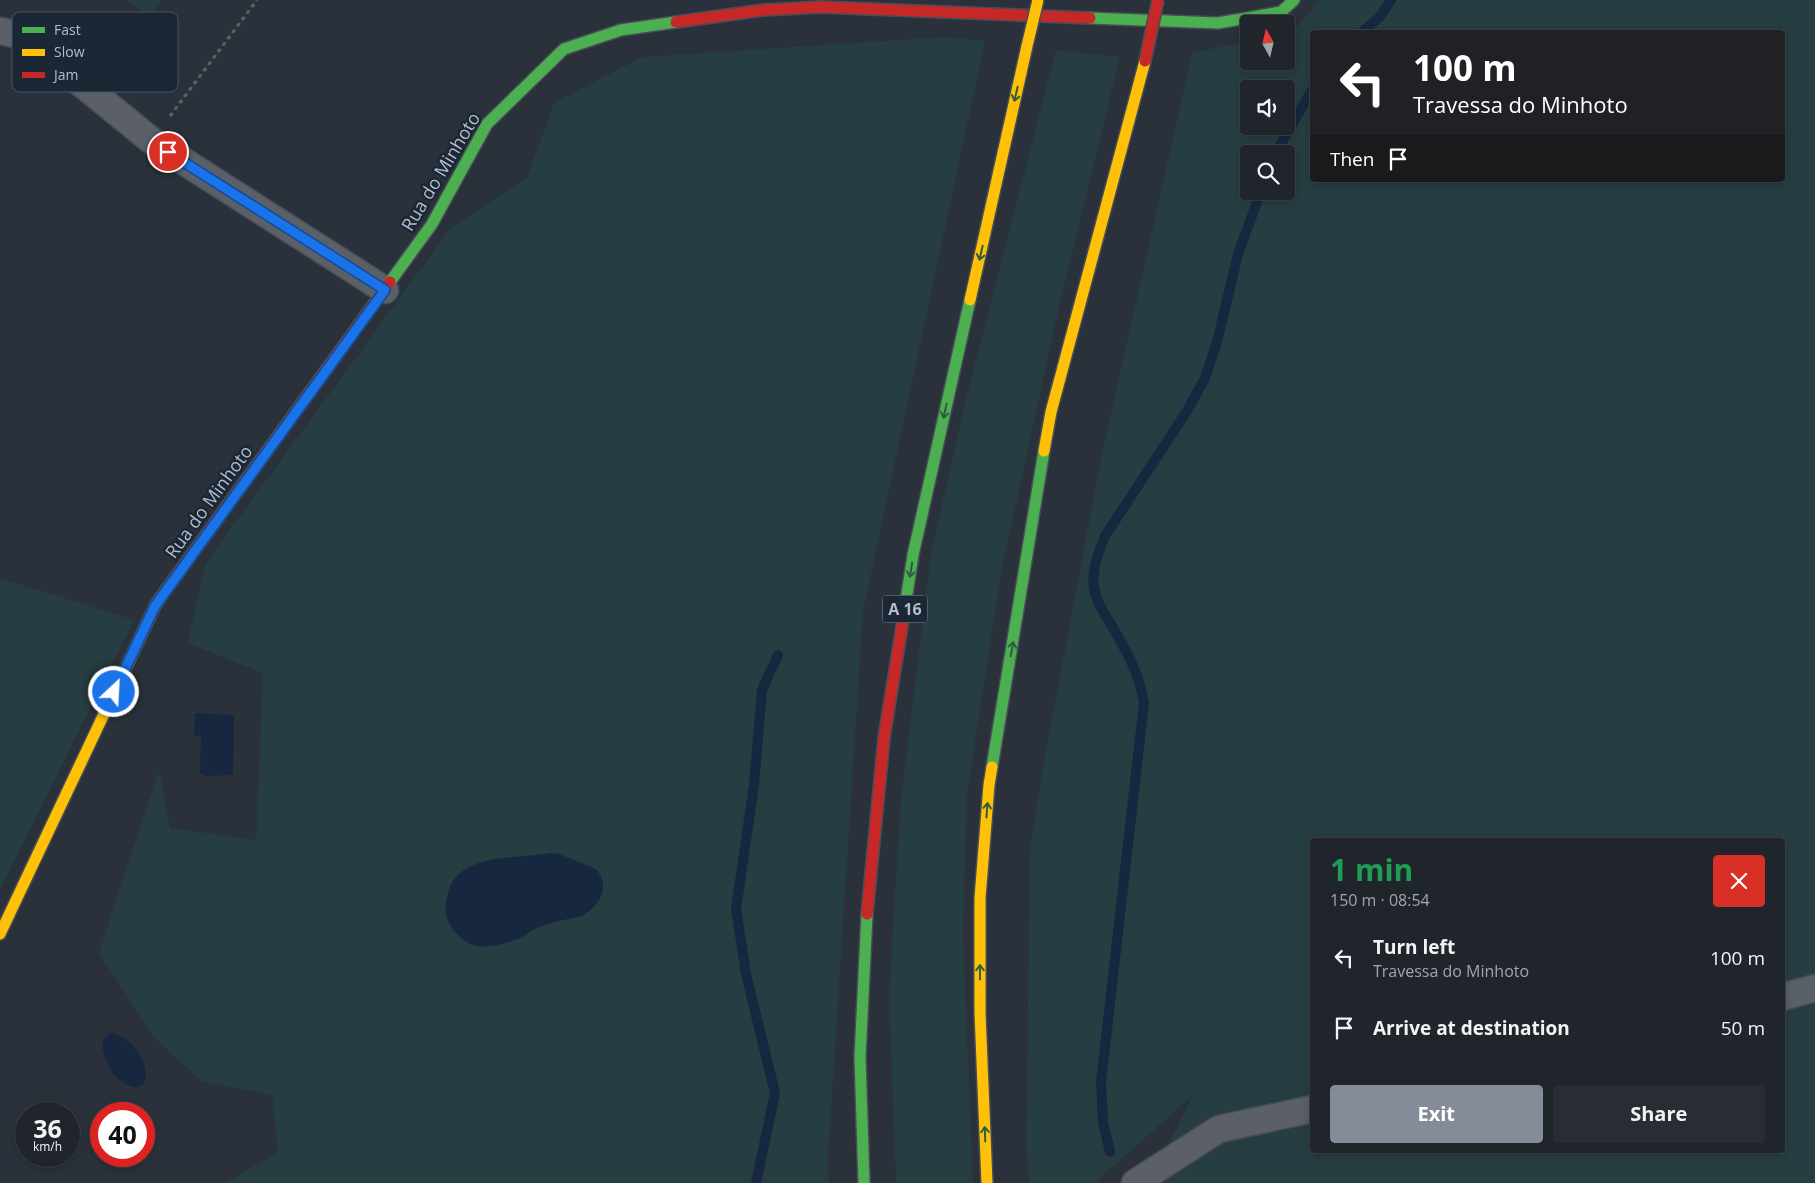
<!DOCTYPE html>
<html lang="en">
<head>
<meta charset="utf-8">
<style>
  :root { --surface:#20252c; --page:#282d34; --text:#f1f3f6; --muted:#a2a5a9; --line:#3d4248; --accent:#838c98 }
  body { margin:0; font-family:"Open Sans",sans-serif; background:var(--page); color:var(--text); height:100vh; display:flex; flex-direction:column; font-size:19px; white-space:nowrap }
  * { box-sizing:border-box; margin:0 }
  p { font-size:16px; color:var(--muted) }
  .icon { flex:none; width:28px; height:28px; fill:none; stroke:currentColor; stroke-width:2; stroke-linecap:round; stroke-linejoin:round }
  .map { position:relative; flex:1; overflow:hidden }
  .panel { position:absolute; left:1310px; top:838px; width:475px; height:315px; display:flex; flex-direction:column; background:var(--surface); border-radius:5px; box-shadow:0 2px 8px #0003,0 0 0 1px var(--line) }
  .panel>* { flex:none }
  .top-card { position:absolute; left:1310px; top:30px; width:475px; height:152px; border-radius:5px; box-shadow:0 2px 8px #0003,0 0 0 1px var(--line); background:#202124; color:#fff; overflow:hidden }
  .needle { width:32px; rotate:352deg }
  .fabs { position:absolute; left:1240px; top:15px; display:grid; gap:10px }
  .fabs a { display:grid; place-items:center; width:55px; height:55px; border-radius:5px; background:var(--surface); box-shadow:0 2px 8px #0003,0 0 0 1px var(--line); font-size:25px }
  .speed { position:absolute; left:15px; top:1102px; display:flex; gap:10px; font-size:25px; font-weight:700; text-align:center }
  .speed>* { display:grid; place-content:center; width:65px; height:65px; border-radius:50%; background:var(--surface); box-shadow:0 2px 8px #0003,0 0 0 1px var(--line); line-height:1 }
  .speed small { font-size:12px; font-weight:400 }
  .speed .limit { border:8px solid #d22; background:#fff; color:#111 }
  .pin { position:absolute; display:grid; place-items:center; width:42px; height:42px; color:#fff; margin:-21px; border:2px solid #fff; border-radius:50%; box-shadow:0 1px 5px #0007 }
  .me { position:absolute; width:55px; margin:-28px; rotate:25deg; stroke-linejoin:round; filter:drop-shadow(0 0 4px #0008) }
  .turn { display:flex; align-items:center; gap:18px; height:105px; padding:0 20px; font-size:22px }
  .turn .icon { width:65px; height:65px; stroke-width:2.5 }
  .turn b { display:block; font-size:35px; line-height:42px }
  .then { display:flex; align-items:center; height:48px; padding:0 20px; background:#0003; gap:10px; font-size:19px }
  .round { display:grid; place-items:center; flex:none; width:52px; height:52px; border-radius:5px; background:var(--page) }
  .headline { display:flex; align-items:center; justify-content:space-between; height:85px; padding:0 20px }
  h1 { font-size:30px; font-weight:700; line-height:38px; color:#1e9e55 }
  .cta { display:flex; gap:10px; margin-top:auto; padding:10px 20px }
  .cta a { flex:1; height:58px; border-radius:5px; background:var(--accent); color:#fff; font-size:20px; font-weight:700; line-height:58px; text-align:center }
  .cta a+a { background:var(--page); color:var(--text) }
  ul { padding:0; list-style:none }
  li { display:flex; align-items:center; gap:15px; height:70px; padding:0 20px }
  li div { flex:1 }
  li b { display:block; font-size:19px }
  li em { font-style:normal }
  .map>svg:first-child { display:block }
  .green { fill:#263d41; fill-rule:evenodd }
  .water { fill:#16273f }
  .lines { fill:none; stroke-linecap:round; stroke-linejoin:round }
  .stream { stroke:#16273f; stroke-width:10 }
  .street-casing { stroke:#474d57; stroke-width:29 }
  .fast-casing { stroke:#474d57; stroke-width:14 }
  .slow-casing { stroke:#474d57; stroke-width:14 }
  .jam-casing { stroke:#474d57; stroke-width:14 }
  .path { stroke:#5c636a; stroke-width:3; stroke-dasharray:4 4; stroke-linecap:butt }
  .street { stroke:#5a5f68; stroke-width:26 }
  .fast { stroke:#4caf50; stroke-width:11 }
  .slow { stroke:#ffc107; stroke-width:11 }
  .jam { stroke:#c62828; stroke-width:11 }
  .slow-bridge-casing { stroke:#474d55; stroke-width:14; stroke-linecap:butt }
  .jam-bridge-casing { stroke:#474d55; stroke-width:14; stroke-linecap:butt }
  .slow-bridge { stroke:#ffc107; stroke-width:11 }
  .jam-bridge { stroke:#c62828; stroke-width:11 }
  .oneway { stroke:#2f5d40 }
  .route-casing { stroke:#114b97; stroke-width:12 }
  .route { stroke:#1a73e8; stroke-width:9 }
  .labels { text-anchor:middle; stroke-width:5; stroke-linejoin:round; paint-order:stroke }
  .shield { fill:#1c2736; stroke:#86909e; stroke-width:1 }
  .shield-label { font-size:16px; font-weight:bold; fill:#b3bdcb }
  .street-label { font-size:18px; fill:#b3bdcb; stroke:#1c2736 }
  .key { fill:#1c2736; stroke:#495463; stroke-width:1 }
  .key-label { font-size:14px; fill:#b3bdcb }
</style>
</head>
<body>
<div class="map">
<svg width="1815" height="1183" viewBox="0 0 1815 1183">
  <rect width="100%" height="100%" fill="#2a313a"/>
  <g class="green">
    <polygon points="125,0 162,0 150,15"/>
    <path d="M 1320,0 L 1815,0 L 1815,1183 L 1150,1183 L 1193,1095 L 1099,1179 L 1098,1183 L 1029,1183 L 1026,1148 L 1030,848 L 1044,760 L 1103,449 L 1189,67 L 1192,53 L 1249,41 L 1249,61 L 1286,61 L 1286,33 L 1292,32 ZM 1312,32 L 1782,32 L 1782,180 L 1312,180 ZM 1249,89 L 1286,89 L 1286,126 L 1249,126 ZM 1249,154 L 1286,154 L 1286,191 L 1249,191 ZM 1312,840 L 1782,840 L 1782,1150 L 1312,1150 Z"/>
    <polygon points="944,37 985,41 863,612 828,1158 829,1183 225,1183 278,1152 272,1095 201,1081 156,1039 99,953 159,771 170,828 256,840 263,673 188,643 205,564 450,229 527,178 554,103 642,57"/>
    <polygon points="1056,50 1120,57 1059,307 1002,568 967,794 963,933 973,1183 896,1183 889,998 900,808 931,554 966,399"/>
    <polygon points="0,578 134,620 0,890"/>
  </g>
  <g class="water">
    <polygon points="195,713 234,715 233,775 205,776 205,774 200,774 201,736 194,736"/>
    <path d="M 551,853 L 559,854 L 596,869 C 611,887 600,905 582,916 C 569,919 555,921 542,926 C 535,928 528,933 522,937 C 509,943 492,948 477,946 C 467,945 453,932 449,923 C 445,914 445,905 447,897 C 455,851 517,860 551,853 Z"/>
    <path d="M 110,1033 C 149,1039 160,1104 124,1083 C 115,1078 109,1069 106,1060 C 101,1048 100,1042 110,1033 Z"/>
  </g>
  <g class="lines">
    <g class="stream">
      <polyline points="1362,32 1380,17 1391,0"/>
      <polyline points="1275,154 1312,90"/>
      <path d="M 1110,1152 L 1103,1122 L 1101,1082 L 1144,703 C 1139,673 1127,652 1112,626 C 1105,614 1096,602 1094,588 C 1091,571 1099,551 1105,536 L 1187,411 L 1205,378 L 1217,342 L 1238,254 L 1261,191"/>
      <polyline points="756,1183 775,1093 746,974 736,909 754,785 762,690 778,655"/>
    </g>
    <g class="street-casing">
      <g id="street">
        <polyline points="0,31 23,36 152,141 385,290"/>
        <polyline points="1782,997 1815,988"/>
        <polyline points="1135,1183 1219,1129 1312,1109"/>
      </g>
    </g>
    <g class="fast-casing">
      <g id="fast">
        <polyline points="1090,18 1218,23 1281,12 1294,0"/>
        <polyline points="390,282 432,224 487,124 564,49 621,30 676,22"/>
        <polyline points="903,620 913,555 970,300"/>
        <polyline points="992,767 1044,451"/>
        <polyline points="864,1183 860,1057 867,914"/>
      </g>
    </g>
    <g class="slow-casing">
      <g id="slow">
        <polyline points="970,300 1027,46"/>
        <polyline points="1044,451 1051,412 1145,61"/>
        <polyline points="0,934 155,606 161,597"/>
        <polyline points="987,1183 980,1013 980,898 989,785 992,767"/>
      </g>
    </g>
    <g class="jam-casing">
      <g id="jam">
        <polyline points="676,22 764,10 821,7 1090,18"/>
        <polyline points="161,597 390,282"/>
        <polyline points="867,914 884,738 903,620"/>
      </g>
    </g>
    <polyline class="path" points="170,116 257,0"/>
    <use href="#street" class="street"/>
    <use href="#fast" class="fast"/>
    <use href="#slow" class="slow"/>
    <use href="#jam" class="jam"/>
    <g class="slow-bridge-casing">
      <polyline id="slow-bridge" points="1027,46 1038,0"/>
    </g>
    <g class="jam-bridge-casing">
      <polyline id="jam-bridge" points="1145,61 1158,0"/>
    </g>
    <use href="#slow-bridge" class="slow-bridge"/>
    <use href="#jam-bridge" class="jam-bridge"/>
  </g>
  <defs><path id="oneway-shaft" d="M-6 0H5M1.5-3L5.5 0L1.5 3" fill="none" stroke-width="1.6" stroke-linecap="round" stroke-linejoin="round" transform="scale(1.25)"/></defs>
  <g class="oneway">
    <use href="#oneway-shaft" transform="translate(1016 94) rotate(103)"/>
    <use href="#oneway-shaft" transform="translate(981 253) rotate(103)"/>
    <use href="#oneway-shaft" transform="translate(945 411) rotate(103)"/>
    <use href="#oneway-shaft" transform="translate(911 570) rotate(99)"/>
    <use href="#oneway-shaft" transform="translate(1012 649) rotate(-80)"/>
    <use href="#oneway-shaft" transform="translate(987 810) rotate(-86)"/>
    <use href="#oneway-shaft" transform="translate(980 972) rotate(-90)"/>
    <use href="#oneway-shaft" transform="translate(985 1134) rotate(-92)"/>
  </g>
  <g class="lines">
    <g class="route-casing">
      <polyline id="route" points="114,692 155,606 385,290 168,152"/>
    </g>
    <use href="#route" class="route"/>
  </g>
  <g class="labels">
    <rect class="shield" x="882.5" y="595.5" width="45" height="27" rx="4"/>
    <g class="shield-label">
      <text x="905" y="615">A 16</text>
    </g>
    <g class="street-label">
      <text transform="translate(441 172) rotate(-59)" y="6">Rua do Minhoto</text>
      <text transform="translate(209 502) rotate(-54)" y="6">Rua do Minhoto</text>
    </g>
  </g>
  <rect x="12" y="12" width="166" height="80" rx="8" class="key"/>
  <rect x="22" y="27" width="23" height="6" fill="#4caf50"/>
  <rect x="22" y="49" width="23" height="7" fill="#ffc107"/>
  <rect x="22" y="72" width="23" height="6" fill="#c62828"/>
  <g class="key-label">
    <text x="54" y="35">Fast</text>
    <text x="54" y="57">Slow</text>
    <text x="54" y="80">Jam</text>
  </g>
</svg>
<div class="fabs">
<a><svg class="needle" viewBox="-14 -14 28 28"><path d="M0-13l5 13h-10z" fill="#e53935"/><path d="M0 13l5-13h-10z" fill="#a2a5a9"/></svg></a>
<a><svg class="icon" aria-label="sound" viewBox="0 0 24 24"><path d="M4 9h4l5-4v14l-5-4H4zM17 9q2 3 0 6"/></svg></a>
<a><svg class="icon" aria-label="search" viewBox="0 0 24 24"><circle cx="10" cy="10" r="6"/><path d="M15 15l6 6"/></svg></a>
</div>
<div class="speed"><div>36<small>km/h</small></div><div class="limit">40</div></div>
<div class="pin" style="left:168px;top:152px;background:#d93025"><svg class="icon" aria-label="arrive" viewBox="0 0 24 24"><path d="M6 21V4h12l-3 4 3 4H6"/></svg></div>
<svg class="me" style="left:114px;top:692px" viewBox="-20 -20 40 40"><circle r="17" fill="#1a73e8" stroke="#fff" stroke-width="3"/><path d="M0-11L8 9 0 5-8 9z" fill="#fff"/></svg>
<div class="top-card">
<div class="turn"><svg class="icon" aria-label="left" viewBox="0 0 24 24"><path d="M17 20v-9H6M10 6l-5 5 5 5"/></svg><div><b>100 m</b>Travessa do Minhoto</div></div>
<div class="then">Then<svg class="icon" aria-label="arrive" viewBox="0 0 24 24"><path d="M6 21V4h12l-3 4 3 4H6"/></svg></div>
</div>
<section class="panel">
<div class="headline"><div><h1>1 min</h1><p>150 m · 08:54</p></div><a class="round" style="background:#d93025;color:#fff"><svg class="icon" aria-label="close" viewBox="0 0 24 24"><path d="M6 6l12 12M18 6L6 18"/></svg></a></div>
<ul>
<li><svg class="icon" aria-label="left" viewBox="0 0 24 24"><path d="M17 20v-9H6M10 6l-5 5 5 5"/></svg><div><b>Turn left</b><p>Travessa do Minhoto</p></div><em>100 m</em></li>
<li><svg class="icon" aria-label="arrive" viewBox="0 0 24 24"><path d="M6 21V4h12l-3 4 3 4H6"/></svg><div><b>Arrive at destination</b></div><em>50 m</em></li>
</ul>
<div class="cta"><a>Exit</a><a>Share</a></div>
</section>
</div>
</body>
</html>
